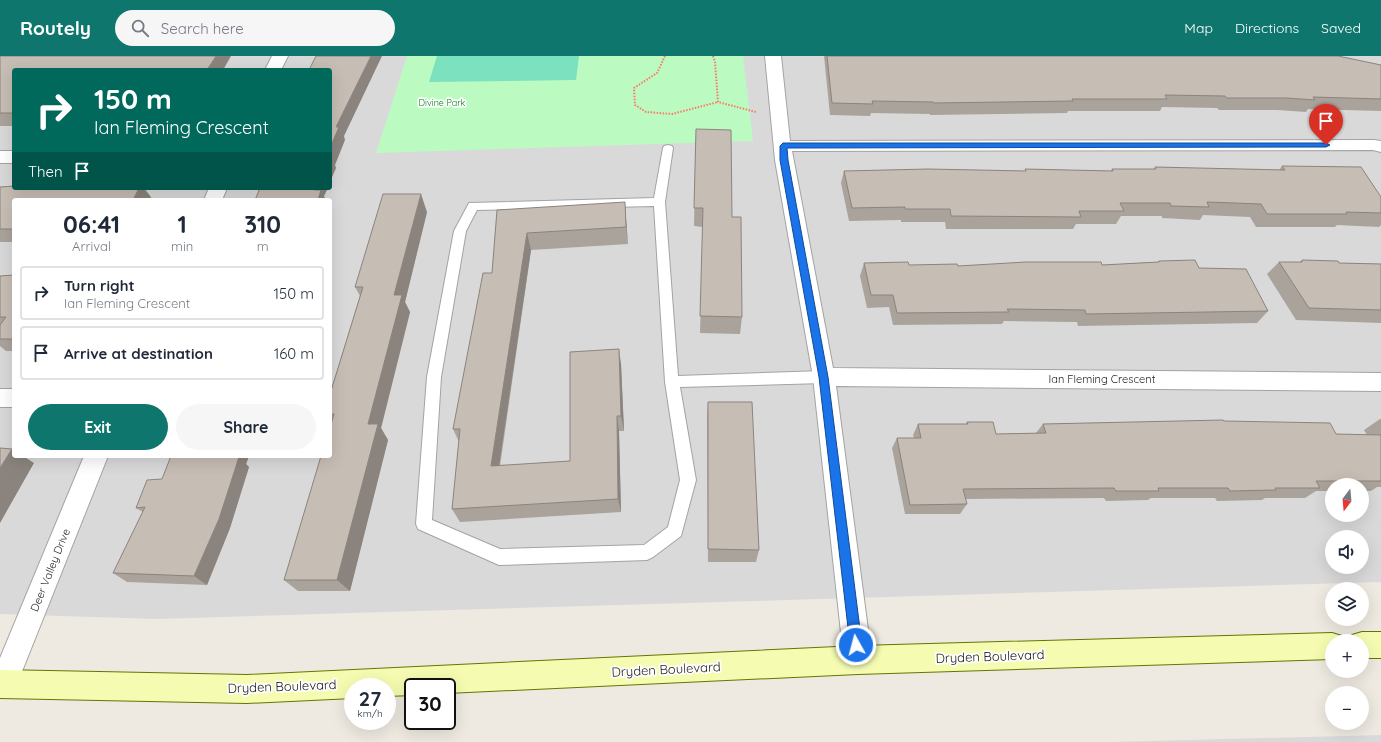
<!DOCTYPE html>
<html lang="en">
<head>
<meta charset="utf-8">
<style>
  :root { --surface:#fff; --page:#f6f6f7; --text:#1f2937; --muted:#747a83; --line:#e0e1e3; --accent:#0f766e }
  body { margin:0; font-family:Quicksand,sans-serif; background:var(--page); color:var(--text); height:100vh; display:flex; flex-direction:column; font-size:15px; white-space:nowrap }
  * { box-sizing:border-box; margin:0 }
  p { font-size:13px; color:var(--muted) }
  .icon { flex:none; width:22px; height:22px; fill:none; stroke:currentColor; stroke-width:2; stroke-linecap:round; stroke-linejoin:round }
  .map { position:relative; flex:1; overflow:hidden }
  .details { position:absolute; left:12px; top:142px; width:320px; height:260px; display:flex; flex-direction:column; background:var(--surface); border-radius:4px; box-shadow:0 4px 16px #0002 }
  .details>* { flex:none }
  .top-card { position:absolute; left:12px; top:12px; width:320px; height:122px; border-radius:4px; box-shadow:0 4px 16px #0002; background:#00695c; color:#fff; overflow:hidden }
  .needle { width:26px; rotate:196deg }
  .controls { position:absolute; left:1325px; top:422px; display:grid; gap:8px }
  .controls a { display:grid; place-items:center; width:44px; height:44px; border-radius:50%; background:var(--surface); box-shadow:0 4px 16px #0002; font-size:20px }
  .speed { position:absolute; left:344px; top:622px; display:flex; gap:8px; font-size:20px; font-weight:700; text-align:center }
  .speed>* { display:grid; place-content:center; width:52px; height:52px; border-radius:50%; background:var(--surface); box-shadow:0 4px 16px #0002; line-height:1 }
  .speed small { font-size:10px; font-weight:400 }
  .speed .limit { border:2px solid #111; border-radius:6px; background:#fff; color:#111 }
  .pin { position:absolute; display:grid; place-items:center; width:34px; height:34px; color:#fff; margin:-41px -17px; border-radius:50% 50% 50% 0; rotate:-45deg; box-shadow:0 0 4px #0007 }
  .pin .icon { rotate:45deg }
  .me { position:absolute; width:44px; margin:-22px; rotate:353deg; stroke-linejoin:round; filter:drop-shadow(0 0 3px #0008) }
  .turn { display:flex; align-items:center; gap:14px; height:84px; padding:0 16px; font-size:18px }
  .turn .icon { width:52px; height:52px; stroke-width:2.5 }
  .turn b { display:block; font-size:28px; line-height:34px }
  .then { display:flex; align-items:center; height:38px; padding:0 16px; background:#0003; gap:8px; font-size:15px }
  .eta { display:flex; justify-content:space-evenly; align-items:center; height:68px; text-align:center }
  .eta b { font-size:24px; font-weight:700; line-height:28px }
  .action { display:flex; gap:8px; margin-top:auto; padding:8px 16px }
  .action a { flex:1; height:46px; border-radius:24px; background:var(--accent); color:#fff; font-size:16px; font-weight:700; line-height:46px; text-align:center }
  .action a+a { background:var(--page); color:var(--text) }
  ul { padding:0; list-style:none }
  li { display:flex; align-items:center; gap:12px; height:54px; margin:0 8px 6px; padding:0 8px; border:2px solid var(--line); border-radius:4px }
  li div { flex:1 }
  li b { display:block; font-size:15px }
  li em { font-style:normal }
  header { display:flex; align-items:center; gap:24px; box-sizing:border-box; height:56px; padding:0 20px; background:var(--accent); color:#fff }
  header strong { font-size:19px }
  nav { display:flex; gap:22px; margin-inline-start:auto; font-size:14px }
  .search { width:280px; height:36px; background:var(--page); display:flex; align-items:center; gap:10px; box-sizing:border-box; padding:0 14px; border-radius:22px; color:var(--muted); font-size:15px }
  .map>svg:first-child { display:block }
  .residential { fill:#dad9d9; fill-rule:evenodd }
  .park { fill:#bbfbc2 }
  .pitch { fill:#7be1be }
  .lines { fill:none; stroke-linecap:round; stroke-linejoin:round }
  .lane-casing { stroke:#a3a3a3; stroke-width:2 }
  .street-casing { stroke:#a3a3a3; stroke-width:2 }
  .secondary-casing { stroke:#647600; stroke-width:2 }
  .path { stroke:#ff7861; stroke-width:2; stroke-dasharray:1.5 1.5; stroke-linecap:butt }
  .lane { fill:#fff; fill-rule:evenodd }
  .street { fill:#fff; fill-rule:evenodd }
  .secondary { fill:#f5fcb1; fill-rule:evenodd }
  .wall { fill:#aaa39b }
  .shaded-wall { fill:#8b847e }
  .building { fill:#c6bdb4; stroke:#8b847e }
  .route { fill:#1a73e8; stroke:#114b97 }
  .labels { text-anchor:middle; stroke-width:3.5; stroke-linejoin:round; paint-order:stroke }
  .far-park-label { font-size:9px; fill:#077d15; stroke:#fff }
  .street-label { font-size:11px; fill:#1c1c1c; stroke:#fff }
  .near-street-label { font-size:13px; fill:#1c1c1c; stroke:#fff }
</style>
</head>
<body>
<header>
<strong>Routely</strong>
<div class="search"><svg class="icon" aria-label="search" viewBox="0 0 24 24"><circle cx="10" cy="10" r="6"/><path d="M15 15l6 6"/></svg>Search here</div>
<nav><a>Map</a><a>Directions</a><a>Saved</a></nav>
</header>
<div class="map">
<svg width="1381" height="686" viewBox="0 0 1381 686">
  <rect width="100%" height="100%" fill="#eeeae1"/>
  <g class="residential">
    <path d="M 0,0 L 1381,0 L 1381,526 L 156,563 L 0,558 ZM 14,14 L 330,14 L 330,132 L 14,132 ZM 14,144 L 330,144 L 330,400 L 14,400 ZM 1332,429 L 1362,429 L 1362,459 L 1332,459 ZM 1332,481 L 1362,481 L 1362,511 L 1332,511 Z"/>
    <polygon points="1381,679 1381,686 1113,686"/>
  </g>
  <polygon class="park" points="407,0 743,0 753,85 376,97"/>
  <polygon class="pitch" points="437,0 579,0 576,24 429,26"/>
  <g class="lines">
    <g class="lane-casing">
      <path id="lane" d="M 668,89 L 672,90 L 673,92 L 665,146 L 678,320 L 824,315 L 829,317 L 831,321 L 829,325 L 824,327 L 680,331 L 696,424 L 681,480 L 653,501 L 647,504 L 499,509 L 418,473 L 416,468 L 427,321 L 454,175 L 469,147 L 654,142 L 663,92 L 664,90 ZM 654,150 L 665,326 L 680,424 L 668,471 L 644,489 L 500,493 L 432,464 L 441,321 L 466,175 L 477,154 Z"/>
    </g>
    <g class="street-casing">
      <g id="street">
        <polygon points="272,0 288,0 281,14 265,14"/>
        <polygon points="765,0 781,0 790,85 1374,84 1381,85 1381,96 1373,94 792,95 833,312 1381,317 1381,335 836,330 872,604 868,614 858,618 848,614 844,604 813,321 775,104"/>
        <rect x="0" y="95" width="14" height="12"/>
        <polygon points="209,132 227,132 222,144 204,144"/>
        <rect x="0" y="333" width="14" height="18"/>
        <polygon points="84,400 108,400 13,638 3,642 0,641 0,602"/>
      </g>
    </g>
    <g class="secondary-casing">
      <g id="secondary">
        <polygon points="1362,576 1381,576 1381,602 1362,602 1362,585 1350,585 1352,579"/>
        <polygon points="1332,577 1342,580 1343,585 1332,585 1332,603 858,618 447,637 447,631 413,631 413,639 387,640 387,631 353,631 353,642 247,647 0,642 0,614 247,619 858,590"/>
      </g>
    </g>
    <g class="path">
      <polyline points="665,0 657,17 634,32 635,49 646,56 672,58 718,46"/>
      <polyline points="713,0 715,6 718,46 756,56"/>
    </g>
    <use href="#lane" class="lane"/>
    <use href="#street" class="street"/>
    <use href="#secondary" class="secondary"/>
  </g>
  <g class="wall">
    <polygon points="0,0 14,14 14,70 0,70"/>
    <polygon points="824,0 1338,0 1381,9 1381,55 1308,53 1306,56 1277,54 1219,54 1217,52 1162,51 1160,55 1068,55 1067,57 930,59 930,58 871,57 870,60 830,59"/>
    <polygon points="696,73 732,161 742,261 740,278 700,277 703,171 694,170"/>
    <polygon points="1282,110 1381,141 1381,169 1379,171 1337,169 1335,171 1256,171 1250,161 1203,159 1200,164 1162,162 1162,160 1121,160 1116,168 1076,168 1073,173 946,173 945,166 901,166 901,164 849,165 841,127 844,115 1025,115 1025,113 1111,115 1112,113 1154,113 1155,111 1279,114"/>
    <polygon points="0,131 151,141 14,144 14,186 0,186"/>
    <polygon points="497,154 626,163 628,188 531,194 500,410 570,405 621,308 624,375 619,375 621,456 460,466 452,453 459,386 453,373 492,217"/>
    <polygon points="427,156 405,246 410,256 381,372 388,384 350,535 298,535 284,524 331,368 330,367 330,338 360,240 355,231"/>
    <polygon points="1302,204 1339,207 1381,208 1381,267 1296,264 1267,218 1279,206 1300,206"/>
    <polygon points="1159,205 1199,212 1268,255 1257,267 1078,270 1077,266 1004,265 1002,268 893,269 889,251 867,252 860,220 864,207 909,209 958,210 1102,209 1157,206"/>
    <polygon points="14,219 14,295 6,295 0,290 0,220"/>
    <polygon points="708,346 759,494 756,506 708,506 707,361"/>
    <polygon points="1380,363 1381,363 1381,431 1377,431 1371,435 1362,435 1362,429 1332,429 1332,435 1316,435 1305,442 1265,442 1262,444 1217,445 1215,442 1151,442 1148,444 1106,445 1104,442 965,443 967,448 960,458 905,458 892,392 897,382 914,382 913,379 918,368 966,368 967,366 996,378 1036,377 1043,368 1224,365 1336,378 1367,379 1364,374"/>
    <polygon points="171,400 249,400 246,408 249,411 230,472 207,529 127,526 113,517 143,456 136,452 162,423"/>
  </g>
  <g class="shaded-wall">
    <polygon points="216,0 231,0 223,14 207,14"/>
    <polygon points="371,0 382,0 344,80 345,84 335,109 336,112 330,126 330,92 336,71"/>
    <polygon points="139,132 144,132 151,141 149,144 133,144"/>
    <polygon points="315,132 328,132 324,140 326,144 318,144 314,134"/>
    <polygon points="421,138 427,156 405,246 410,256 381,372 388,384 350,535 337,524 394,239"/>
    <polygon points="625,146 626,163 628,188 626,171"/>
    <polygon points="527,177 531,194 497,424 491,410"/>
    <polygon points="619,293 621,308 624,375 621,360"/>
    <polygon points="617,360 619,375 621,456 618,443"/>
    <polygon points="12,393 14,394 14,400 23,400 34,407 0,467 0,412"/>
    <polygon points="235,400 249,400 246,408 249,411 230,472 207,529 194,520"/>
  </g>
  <g class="building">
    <polygon points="0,0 216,0 207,14 14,14 14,57 0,57"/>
    <polygon points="316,0 371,0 336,71 339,71 330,92 330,14 309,14"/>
    <polygon points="827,0 1338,0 1381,9 1381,43 1313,41 1315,44 1286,42 1227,42 1225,40 1165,39 1167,43 1072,43 1073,45 934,47 933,46 872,45 873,48 832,47"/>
    <polygon points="696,73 731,74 732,161 741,161 742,261 700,260 703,152 694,152"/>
    <polygon points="1282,110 1361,111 1381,141 1381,157 1346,156 1347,158 1267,158 1261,148 1207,146 1209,151 1171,150 1170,147 1120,147 1124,155 1079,155 1081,161 951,160 950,153 905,153 905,151 852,152 844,115 928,113 1026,115 1025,113 1113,115 1112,113 1156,113 1155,111 1285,114"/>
    <polygon points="14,130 14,132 139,132 133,144 14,144 14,173 0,173 0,131"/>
    <polygon points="260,132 315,132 314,134 321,134 318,144 255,144"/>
    <polygon points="383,138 421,138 394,239 402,239 368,368 378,368 337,524 284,524 321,400 330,400 330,372 334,358 330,358 330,338 363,231 355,231"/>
    <polygon points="625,146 626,171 527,177 491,410 570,405 570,296 619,293 621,360 617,360 618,443 452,453 460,373 453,373 483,217 492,217 497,154"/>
    <polygon points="1195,204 1199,212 1246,213 1268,255 1086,258 1085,254 1007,253 1009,256 897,257 893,239 871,239 864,207 908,206 909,209 957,208 958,210 1026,206 1101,206 1102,209 1159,206 1159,205"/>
    <polygon points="1302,204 1338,205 1339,207 1381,208 1381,254 1309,252 1279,206 1302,206"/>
    <polygon points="14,219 14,283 0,283 0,269 6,261 0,261 0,220"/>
    <polygon points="708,346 752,346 759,494 708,493"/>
    <polygon points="1223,364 1224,365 1330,367 1336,378 1381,379 1381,425 1316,425 1320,432 1275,432 1276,434 1230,435 1228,432 1158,432 1159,435 1116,435 1114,432 963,433 967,448 910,449 897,382 921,382 918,368 968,368 967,366 993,366 996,378 1046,377 1043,368"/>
    <polygon points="0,392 12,393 0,412"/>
    <polygon points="171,400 235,400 234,401 239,401 219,463 194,520 113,517 145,451 136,452 147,424 162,423"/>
  </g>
  <polygon class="route" points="783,87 1326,87 1330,89 1326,91 787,92 788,104 828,321 862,589 860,593 856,595 852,593 850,589 819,321 780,104 780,90"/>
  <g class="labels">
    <g class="far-park-label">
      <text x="442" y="50">Divine Park</text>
    </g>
    <g class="street-label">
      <text x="1102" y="327">Ian Fleming Crescent</text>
      <text transform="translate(50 514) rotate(-68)" y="4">Deer Valley Drive</text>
    </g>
    <g class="near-street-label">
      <text transform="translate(990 600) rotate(-2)" y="5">Dryden Boulevard</text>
      <text transform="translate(666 613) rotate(-3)" y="5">Dryden Boulevard</text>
      <text transform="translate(282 630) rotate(-2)" y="5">Dryden Boulevard</text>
    </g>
  </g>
</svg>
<div class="controls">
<a><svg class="needle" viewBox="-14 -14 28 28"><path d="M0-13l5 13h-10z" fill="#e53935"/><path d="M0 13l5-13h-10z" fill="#747a83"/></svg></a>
<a><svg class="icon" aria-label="sound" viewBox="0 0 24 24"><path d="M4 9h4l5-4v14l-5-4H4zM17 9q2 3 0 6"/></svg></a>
<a><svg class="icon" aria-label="layers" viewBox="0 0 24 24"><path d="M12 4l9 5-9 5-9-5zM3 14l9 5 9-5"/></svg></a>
<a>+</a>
<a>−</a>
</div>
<div class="speed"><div>27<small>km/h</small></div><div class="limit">30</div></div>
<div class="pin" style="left:1326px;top:89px;background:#d93025"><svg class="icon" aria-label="arrive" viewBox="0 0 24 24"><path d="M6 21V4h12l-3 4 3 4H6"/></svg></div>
<svg class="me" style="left:856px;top:589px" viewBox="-20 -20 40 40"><circle r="17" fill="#1a73e8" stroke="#fff" stroke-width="3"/><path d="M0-11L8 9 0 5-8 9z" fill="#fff"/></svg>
<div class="top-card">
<div class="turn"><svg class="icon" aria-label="right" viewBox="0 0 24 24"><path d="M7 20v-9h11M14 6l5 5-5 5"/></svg><div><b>150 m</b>Ian Fleming Crescent</div></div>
<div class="then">Then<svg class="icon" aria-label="arrive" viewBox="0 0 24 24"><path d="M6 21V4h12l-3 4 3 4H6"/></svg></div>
</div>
<section class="details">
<div class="eta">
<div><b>06:41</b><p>Arrival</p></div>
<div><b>1</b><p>min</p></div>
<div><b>310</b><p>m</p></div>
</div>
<ul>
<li><svg class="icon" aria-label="right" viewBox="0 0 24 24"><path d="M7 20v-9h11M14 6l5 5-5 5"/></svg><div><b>Turn right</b><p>Ian Fleming Crescent</p></div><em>150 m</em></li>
<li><svg class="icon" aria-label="arrive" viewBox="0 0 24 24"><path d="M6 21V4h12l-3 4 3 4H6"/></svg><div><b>Arrive at destination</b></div><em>160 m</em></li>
</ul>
<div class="action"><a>Exit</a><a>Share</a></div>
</section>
</div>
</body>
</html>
